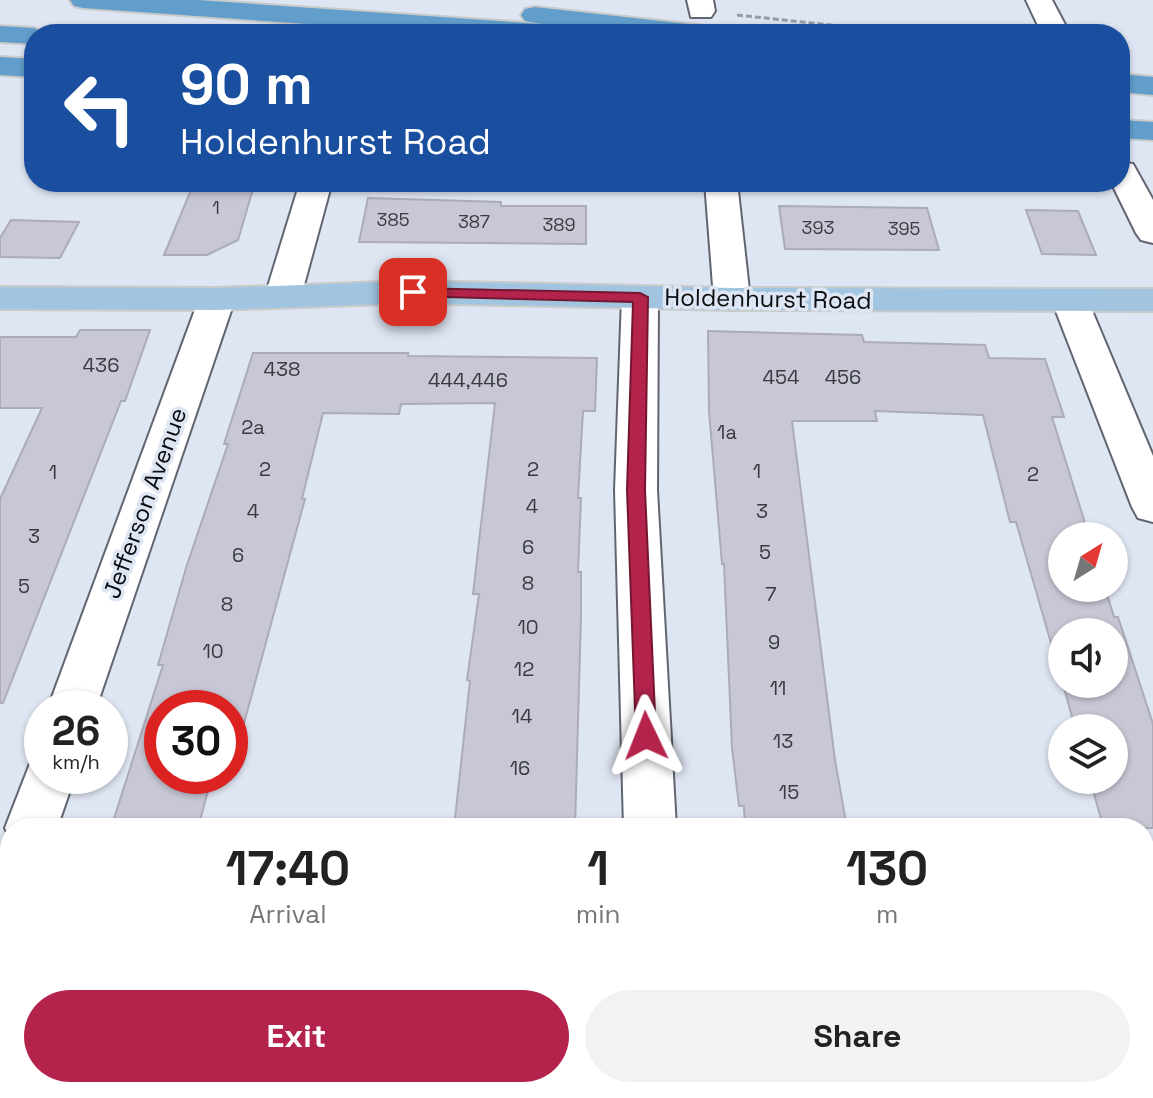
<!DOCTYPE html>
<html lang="en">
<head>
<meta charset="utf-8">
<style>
  :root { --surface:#fff; --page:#f2f2f2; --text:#222; --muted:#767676; --accent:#b4234b }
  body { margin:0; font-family:"Space Grotesk",sans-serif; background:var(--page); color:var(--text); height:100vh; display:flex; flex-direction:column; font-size:30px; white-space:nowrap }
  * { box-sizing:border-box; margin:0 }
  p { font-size:26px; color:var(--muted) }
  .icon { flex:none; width:44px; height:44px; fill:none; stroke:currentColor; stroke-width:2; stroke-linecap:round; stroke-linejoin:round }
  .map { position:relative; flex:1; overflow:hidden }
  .panel { position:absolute; left:0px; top:818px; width:1154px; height:280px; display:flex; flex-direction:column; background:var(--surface); border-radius:32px 32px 0 0; box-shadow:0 2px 6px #0004 }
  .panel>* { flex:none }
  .guide { position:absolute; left:24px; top:24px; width:1106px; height:168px; border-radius:32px; box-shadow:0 2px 6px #0004; background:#1a4fa0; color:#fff; overflow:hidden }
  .needle { width:52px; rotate:37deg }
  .tools { position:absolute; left:1048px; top:522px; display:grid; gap:16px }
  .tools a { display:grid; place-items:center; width:80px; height:80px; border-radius:50%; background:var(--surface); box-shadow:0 2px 6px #0004; font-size:40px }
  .speed { position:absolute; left:24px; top:690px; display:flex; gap:16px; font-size:40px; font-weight:700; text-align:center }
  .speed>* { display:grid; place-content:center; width:104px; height:104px; border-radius:50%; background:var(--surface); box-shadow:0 2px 6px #0004; line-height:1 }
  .speed small { font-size:20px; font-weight:400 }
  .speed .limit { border:12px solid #d22; background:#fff; color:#111 }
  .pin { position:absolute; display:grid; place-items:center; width:68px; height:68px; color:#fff; margin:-34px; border-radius:16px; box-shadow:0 4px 12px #0006 }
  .me { position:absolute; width:88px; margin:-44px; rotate:358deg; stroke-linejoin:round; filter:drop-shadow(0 0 6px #0008) }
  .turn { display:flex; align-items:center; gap:28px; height:168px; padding:0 24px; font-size:36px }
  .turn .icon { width:104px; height:104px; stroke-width:2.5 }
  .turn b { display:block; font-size:56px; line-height:68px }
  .eta { display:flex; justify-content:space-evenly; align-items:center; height:136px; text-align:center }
  .eta b { font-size:48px; font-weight:800; line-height:56px }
  .primary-button { display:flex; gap:16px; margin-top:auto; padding:16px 24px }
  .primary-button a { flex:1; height:92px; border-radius:48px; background:var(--accent); color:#fff; font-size:32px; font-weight:800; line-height:92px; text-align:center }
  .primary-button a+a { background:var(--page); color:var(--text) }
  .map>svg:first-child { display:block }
  .building { fill:#c7c7d5; stroke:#ababb9; stroke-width:2 }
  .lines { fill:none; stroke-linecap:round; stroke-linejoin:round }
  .street-casing { stroke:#606571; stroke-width:4 }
  .primary-casing { stroke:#c9caca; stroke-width:4 }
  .highway-casing { stroke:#c9caca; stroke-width:4 }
  .path { stroke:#969ca5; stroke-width:3; stroke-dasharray:6 3; stroke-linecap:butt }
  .street { fill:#fff; fill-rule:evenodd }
  .primary { fill:#a1c5e0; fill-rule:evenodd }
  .highway { fill:#629ecc; fill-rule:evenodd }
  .route { fill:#b4234b; stroke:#751731; stroke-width:2 }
  .labels { text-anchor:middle; stroke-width:7; stroke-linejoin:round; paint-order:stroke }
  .far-number-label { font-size:18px; fill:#393b41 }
  .number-label { font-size:20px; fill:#393b41 }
  .street-label { font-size:24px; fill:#0a0c10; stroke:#dfe6f3 }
</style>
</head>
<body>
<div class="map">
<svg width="1153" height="1098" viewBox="0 0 1153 1098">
  <rect width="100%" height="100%" fill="#dfe6f3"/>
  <g class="building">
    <polygon points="253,189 238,240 207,255 164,255 191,190"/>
    <polygon points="368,198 501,202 501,206 586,206 586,244 359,242"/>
    <polygon points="779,206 927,208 939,250 785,249"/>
    <polygon points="1026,210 1078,211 1096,255 1042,254"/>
    <polygon points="11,220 79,222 60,258 0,257 0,238"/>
    <polygon points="80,330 150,330 125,401 121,401 3,703 0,703 0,499 42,408 0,408 0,337 76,337"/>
    <polygon points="708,331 862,335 864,342 985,345 989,358 1045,359 1064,417 1052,417 1089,536 1062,536 1062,588 1105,588 1114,617 1118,617 1153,724 1153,828 1106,828 1102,822 1090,780 1114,780 1114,728 1075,728 1063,684 1114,684 1114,632 1062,632 1062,681 1016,522 1010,522 983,415 875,411 877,421 792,421 835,760 847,828 745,828 744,806 739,806 732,748 724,564 722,564 709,411"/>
    <polygon points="253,353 408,353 408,356 597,358 595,411 583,411 578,498 581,498 578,572 581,572 581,616 575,828 454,828 470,681 467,680 479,594 473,594 495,403 401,404 399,414 323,413 302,499 305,499 243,727 230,727 230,708 162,708 162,776 215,776 212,787 209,787 198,828 111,828 163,665 158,665 186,568 228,444 224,444"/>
  </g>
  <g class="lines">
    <g class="street-casing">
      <g id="street">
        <polygon points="687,0 713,0 715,11 711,17 691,17"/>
        <polygon points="1026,0 1052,0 1070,34 1042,34"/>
        <polygon points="1120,162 1133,164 1153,200 1153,243 1141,240 1136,233 1111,182 1120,182"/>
        <polygon points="300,182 332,182 301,296 296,304 283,307 270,304 265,296"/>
        <polygon points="705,182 737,182 750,299 745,307 732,310 719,307 714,299"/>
        <polygon points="640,286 653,289 658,297 657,490 676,828 624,828 615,490 622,297 627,289"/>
        <polygon points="217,288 230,291 235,299 96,708 48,708 199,299 204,291"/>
        <polygon points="1070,290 1083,293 1088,301 1153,456 1153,522 1138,518 1132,507 1052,301 1057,293"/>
        <polygon points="42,757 42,776 75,776 57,828 10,828 10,839 5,828 31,761"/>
        <polygon points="10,864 10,940 0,944 0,868"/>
        <polygon points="630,1088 690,1088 692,1098 630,1098"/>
      </g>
    </g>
    <g class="primary-casing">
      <polygon id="primary" points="413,281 732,288 1153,289 1153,311 732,310 413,303 217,310 0,309 0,287 217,288"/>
    </g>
    <g class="highway-casing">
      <g id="highway">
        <polygon points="70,0 198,0 542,24 525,21 521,15 525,9 535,7 706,26 716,28 720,34 632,34 573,27 580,34 448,34 83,8 74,6"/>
        <polygon points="0,26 34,28 47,34 34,34 34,44 0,42"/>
        <polygon points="0,57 34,59 34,77 0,75"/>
        <polygon points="1120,74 1153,77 1153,95 1120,92"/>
        <polygon points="1120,120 1153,122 1153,140 1120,138"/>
      </g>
    </g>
    <polyline class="path" points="737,15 915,34"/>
    <use href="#street" class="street"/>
    <use href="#primary" class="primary"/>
    <use href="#highway" class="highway"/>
  </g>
  <polygon class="route" points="413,288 640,293 648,297 645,490 656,736 653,742 646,744 639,742 636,736 627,490 633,302 408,296 408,289"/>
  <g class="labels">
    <g class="far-number-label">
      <text x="216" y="214">1</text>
      <text x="393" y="226">385</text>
      <text x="474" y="228">387</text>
      <text x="559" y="231">389</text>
      <text x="818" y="234">393</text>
      <text x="904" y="235">395</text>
    </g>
    <g class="number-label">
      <text x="101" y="372">436</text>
      <text x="282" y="376">438</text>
      <text x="781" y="384">454</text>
      <text x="843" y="384">456</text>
      <text x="468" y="387">444,446</text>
      <text x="253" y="434">2a</text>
      <text x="727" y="439">1a</text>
      <text x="265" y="476">2</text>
      <text x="533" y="476">2</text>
      <text x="757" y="478">1</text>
      <text x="53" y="479">1</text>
      <text x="1033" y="481">2</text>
      <text x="532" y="513">4</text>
      <text x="253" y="518">4</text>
      <text x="762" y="518">3</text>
      <text x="34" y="543">3</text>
      <text x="528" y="554">6</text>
      <text x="765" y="559">5</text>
      <text x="238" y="562">6</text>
      <text x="528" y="590">8</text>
      <text x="24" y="593">5</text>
      <text x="771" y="601">7</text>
      <text x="227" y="611">8</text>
      <text x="528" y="634">10</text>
      <text x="774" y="649">9</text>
      <text x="213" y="658">10</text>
      <text x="524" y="676">12</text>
      <text x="778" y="695">11</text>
      <text x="522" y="723">14</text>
      <text x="783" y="748">13</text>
      <text x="520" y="775">16</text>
      <text x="789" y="799">15</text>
    </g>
    <g class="street-label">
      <text transform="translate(768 299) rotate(1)" y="8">Holdenhurst Road</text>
      <text transform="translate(145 503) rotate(-70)" y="8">Jefferson Avenue</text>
    </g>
  </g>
</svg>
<div class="tools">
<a><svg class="needle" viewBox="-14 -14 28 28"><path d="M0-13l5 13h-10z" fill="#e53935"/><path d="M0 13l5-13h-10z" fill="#767676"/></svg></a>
<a><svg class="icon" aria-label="sound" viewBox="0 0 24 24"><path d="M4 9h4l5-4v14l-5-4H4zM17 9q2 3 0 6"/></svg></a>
<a><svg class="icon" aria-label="layers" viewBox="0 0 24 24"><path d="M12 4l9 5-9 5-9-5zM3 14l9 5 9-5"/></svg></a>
</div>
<div class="speed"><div>26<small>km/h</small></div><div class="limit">30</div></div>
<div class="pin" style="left:413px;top:292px;background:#d93025"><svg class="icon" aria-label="arrive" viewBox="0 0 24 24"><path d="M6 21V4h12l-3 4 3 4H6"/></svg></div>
<svg class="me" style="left:646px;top:736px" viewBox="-20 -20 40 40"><path d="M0-17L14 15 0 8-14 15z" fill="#b4234b" stroke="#fff" stroke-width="4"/></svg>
<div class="guide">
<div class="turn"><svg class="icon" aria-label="left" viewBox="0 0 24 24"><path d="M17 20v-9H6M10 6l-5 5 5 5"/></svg><div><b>90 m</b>Holdenhurst Road</div></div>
</div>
<section class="panel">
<div class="eta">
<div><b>17:40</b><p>Arrival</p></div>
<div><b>1</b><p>min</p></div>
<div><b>130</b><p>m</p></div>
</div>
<div class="primary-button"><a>Exit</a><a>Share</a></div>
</section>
</div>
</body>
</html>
